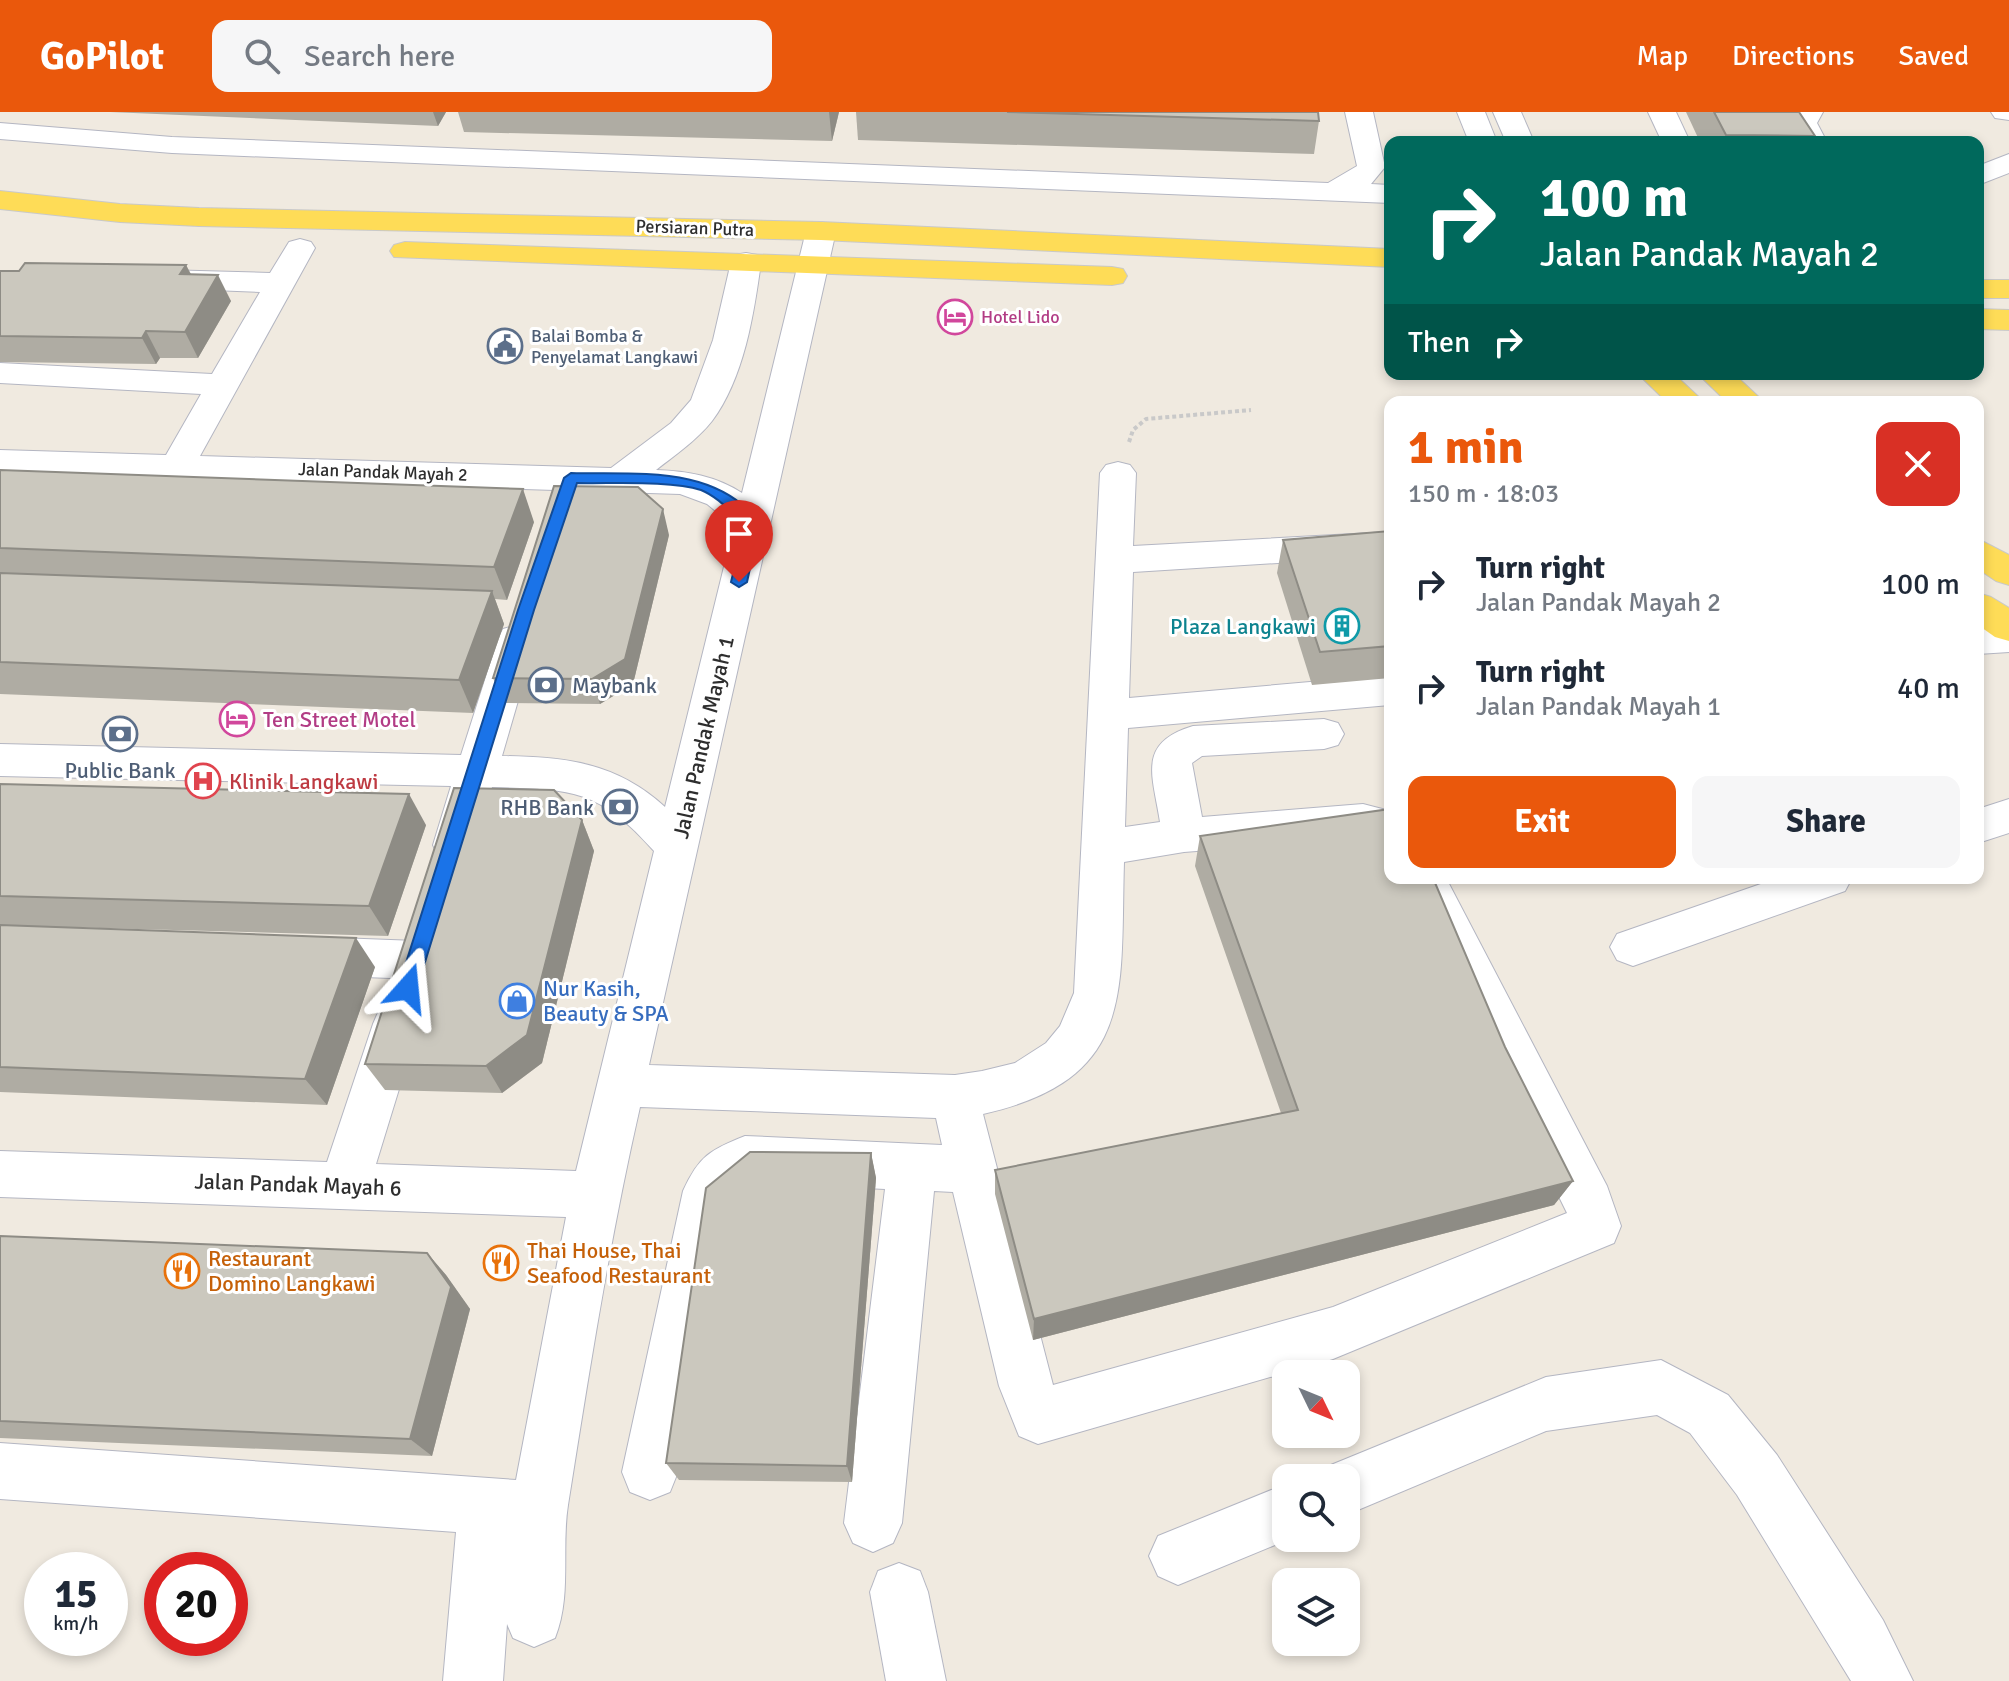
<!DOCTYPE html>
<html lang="en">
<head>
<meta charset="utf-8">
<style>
  :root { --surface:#fff; --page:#f6f6f7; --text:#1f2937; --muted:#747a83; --accent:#ea580c }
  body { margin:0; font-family:Signika,sans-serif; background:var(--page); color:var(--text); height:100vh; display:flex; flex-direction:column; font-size:30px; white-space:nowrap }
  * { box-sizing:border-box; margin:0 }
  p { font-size:26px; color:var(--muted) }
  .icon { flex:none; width:44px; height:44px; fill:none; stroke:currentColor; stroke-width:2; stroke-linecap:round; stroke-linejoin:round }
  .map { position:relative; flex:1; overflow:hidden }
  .side { position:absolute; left:1384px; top:284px; width:600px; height:488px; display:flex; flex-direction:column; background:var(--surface); border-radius:16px; box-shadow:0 4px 12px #0003 }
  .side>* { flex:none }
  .banner { position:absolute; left:1384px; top:24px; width:600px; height:244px; border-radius:16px; box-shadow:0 4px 12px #0003; background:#00695c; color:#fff; overflow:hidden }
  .needle { width:52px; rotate:133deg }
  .buttons { position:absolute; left:1272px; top:1248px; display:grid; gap:16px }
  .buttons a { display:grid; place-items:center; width:88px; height:88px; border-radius:16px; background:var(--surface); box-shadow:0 4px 12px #0003; font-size:40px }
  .speed { position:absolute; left:24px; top:1440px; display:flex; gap:16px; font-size:40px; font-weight:700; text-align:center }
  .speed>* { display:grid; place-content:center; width:104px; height:104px; border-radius:50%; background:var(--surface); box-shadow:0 4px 12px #0003; line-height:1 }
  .speed small { font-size:20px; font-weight:400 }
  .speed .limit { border:12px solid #d22; background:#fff; color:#111 }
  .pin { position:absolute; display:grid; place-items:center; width:68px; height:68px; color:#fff; margin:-82px -34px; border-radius:50% 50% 50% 0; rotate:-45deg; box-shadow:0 0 8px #0007 }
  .pin .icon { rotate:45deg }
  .me { position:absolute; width:88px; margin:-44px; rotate:18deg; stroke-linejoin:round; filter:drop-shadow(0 0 6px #0008) }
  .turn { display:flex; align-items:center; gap:28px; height:168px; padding:0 24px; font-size:36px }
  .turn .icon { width:104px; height:104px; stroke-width:2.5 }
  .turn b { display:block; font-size:56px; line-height:68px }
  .then { display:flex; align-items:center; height:76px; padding:0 24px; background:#0003; gap:16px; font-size:30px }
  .round { display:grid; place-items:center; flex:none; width:84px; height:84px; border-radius:16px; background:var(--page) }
  .summary { display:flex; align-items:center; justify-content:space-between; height:136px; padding:0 24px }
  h1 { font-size:48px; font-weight:800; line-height:60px; color:var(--accent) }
  .cta { display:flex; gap:16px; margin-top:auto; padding:16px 24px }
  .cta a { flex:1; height:92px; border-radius:16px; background:var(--accent); color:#fff; font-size:32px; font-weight:800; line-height:92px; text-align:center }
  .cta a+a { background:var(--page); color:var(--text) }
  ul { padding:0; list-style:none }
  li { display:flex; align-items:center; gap:24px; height:104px; padding:0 24px }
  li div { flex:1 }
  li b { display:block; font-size:30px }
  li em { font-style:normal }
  header { display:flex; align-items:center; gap:48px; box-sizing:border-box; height:112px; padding:0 40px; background:var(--accent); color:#fff }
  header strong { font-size:38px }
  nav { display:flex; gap:44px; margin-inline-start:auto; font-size:28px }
  .search { width:560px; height:72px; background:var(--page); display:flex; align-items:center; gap:20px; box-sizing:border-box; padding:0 28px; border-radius:16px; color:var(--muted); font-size:30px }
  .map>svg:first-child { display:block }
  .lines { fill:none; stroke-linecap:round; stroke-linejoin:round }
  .minor-casing { stroke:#b4b6c2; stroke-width:2 }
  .major-casing { stroke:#c9c9c9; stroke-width:2 }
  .path { stroke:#c9c9c9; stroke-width:4; stroke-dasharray:4 3; stroke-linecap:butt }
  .minor { fill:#fff; fill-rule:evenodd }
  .major { fill:#fedc57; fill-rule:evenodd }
  .wall { fill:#afaca3 }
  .shaded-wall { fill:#8e8c85 }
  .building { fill:#cbc8be; stroke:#8e8c85; stroke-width:2 }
  .route { fill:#1a73e8; stroke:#114b97; stroke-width:2 }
  .labels { text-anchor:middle; stroke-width:6; stroke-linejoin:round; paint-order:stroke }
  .far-street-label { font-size:18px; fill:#2e2e2e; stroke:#fff }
  .far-hotel-label { font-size:18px; fill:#b23c85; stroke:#fff; text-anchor:start }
  .far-service-label { font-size:18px; fill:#4e5e75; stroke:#fff; text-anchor:start }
  .culture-label { font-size:22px; fill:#0d838f; stroke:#fff; text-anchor:end }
  .service-label { font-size:22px; fill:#4e5e75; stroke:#fff; text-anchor:start }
  .hotel-label { font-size:22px; fill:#b23c85; stroke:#fff; text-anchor:start }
  .street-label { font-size:22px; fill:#2e2e2e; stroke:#fff }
  .health-label { font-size:22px; fill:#be3a42; stroke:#fff; text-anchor:start }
  .shop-label { font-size:22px; fill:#366cbe; stroke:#fff; text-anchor:start }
  .food-label { font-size:22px; fill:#c56008; stroke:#fff; text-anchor:start }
</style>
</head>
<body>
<header>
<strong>GoPilot</strong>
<div class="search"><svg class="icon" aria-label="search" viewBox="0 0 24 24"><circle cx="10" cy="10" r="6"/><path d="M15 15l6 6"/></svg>Search here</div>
<nav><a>Map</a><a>Directions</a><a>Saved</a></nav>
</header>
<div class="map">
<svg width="2009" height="1569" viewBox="0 0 2009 1569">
  <rect width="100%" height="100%" fill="#f0eae0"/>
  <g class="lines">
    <g class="minor-casing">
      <g id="minor">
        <polygon points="1345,0 1373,0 1385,55 1371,72 1390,73 1390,91 172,41 0,27 0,11 172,25 1328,71 1357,54"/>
        <polygon points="1457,0 1485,0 1497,30 1469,30"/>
        <polygon points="1493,0 1521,0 1534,30 1506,30"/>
        <polygon points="1648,0 1676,0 1690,30 1662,30"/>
        <polygon points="1795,0 1823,0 1817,11 1827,30 1799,30 1789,11"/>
        <polygon points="1991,0 2009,0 2009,8 1995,6"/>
        <polygon points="2009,42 2009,61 1978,73 1978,54"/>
        <path d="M 821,110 L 832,113 L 836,119 L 649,953 L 955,963 L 982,959 L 1015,951 L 1046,931 L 1060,914 L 1074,881 L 1100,361 L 1106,353 L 1118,350 L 1130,353 L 1136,361 L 1133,434 L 1390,420 L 1390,444 L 1133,460 L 1129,586 L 1390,563 L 1390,593 L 1128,616 L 1125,715 L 1160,710 C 1153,664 1136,631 1193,614 L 1324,607 L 1338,611 L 1344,622 L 1338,633 L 1324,637 L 1202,644 L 1192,651 L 1202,705 L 1363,692 L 1390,699 L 1390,733 L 1363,726 L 1184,740 L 1124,750 C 1120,880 1137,967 983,1002 L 1053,1273 L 1333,1195 L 1567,1101 L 1402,766 L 1446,766 L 1607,1074 L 1621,1114 L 1614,1131 L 1333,1247 L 1038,1332 L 1019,1324 L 999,1274 L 953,1080 L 934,1079 L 902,1411 L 893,1431 L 873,1440 L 853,1431 L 844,1411 L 885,1077 L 748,1070 L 732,1085 L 678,1360 L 670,1380 L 650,1388 L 630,1380 L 622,1360 L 683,1079 C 699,1044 710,1038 745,1024 L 942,1033 L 936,1006 L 640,995 C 610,1126 589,1260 568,1393 C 561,1437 572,1484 555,1526 L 534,1535 L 513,1526 L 507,1512 L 503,1569 L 443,1569 L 456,1420 L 0,1387 L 0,1331 L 516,1368 L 566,1105 L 0,1085 L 0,1039 L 327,1050 L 373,912 L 379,898 L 396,892 L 413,898 L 419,912 L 376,1052 L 576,1059 L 654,739 C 599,677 572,677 492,675 L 469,745 L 454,750 L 439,745 L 433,733 L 451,674 L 0,664 L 0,632 L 461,643 L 498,527 L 503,517 L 517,513 L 531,517 L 536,527 L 502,644 C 565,645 616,650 665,695 L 734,414 L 707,392 L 680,382 L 0,360 L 0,338 L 166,343 L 201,282 L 0,271 L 0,251 L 212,262 L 260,180 L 162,176 L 151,174 L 147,167 L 151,160 L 162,158 L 270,161 L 289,130 L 300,127 L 311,130 L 315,136 L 200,344 L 611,356 L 671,311 L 691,288 L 713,228 L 731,150 L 735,143 L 746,141 L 757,143 L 761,150 C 754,202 744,266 712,309 C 697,328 675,343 656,358 C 687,359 716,364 742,381 L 806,119 L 810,113 Z"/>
        <polygon points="2009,512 2009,540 1978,542 1978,514"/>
        <polygon points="2009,687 2009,721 1978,731 1978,697"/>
        <polygon points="1778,766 1852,766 1845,779 1633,854 1617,848 1610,835 1617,822"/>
        <polygon points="311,825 417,829 433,834 440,848 433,862 417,867 311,863 295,857 288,844 295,831"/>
        <polygon points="1661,1248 1728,1283 1777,1343 1883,1508 1913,1569 1851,1569 1737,1383 1690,1321 1657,1303 1546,1319 1346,1403 1346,1366 1322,1366 1326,1355 1546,1265"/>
        <polygon points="1286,1372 1286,1426 1292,1426 1178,1473 1158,1464 1149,1444 1158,1424"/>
        <polygon points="899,1451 920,1459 928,1480 946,1569 886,1569 870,1480 878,1459"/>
      </g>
    </g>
    <g class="major-casing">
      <g id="major">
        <polygon points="0,79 120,92 199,96 821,110 1390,137 1390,155 821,128 199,114 120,110 0,97"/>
        <polygon points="405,130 1112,155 1123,157 1127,164 1123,171 1112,173 394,145 390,139 394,133"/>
        <rect x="1978" y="168" width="31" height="18"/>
        <polygon points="1978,197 2009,198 2009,218 1978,217"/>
        <polygon points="1638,262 1674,262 1704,290 1667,290"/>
        <polygon points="1698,262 1734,262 1764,290 1727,290"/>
        <polygon points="1978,427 2009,443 2009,473 1996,469 1978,457"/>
        <polygon points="1978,481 1991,485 2009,496 2009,529 1995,525 1978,513"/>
      </g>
    </g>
    <polyline class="path" points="1129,330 1133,318 1146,307 1251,298"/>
    <use href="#minor" class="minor"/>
    <use href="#major" class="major"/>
  </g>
  <g class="wall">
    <polygon points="110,0 446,0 438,14"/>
    <polygon points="458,0 839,0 832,29 464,20"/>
    <polygon points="856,0 1318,0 1319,9 1314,42 858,28"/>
    <polygon points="1686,0 1799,0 1815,24 1812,30 1700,30"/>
    <polygon points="186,153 191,162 231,189 198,246 160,246 156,252 0,250 0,159"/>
    <polygon points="0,358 534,410 507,488 495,487 504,512 473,601 0,582"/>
    <polygon points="1390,419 1390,566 1312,573 1277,461 1283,428"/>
    <polygon points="669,423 633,572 600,592 503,591 493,566"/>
    <polygon points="0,672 426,713 388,824 64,815 375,855 327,993 0,980"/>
    <polygon points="582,708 594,739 542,951 502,981 385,978 365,952"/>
    <polygon points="1200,724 1505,935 1573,1069 1554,1093 1033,1228 995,1082 995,1058 1281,1001 1195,754"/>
    <polygon points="871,1041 876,1066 852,1370 679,1368 666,1351"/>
    <polygon points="0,1124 427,1141 446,1163 470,1197 432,1344 0,1326"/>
  </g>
  <g class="shaded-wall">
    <polygon points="433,0 446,0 438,14"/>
    <polygon points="829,0 839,0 832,29"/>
    <polygon points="186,153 199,179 180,162"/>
    <polygon points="218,163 231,189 198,246 185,220"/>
    <polygon points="146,219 160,246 156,252 142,226"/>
    <polygon points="523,377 534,410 507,488 494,455"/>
    <polygon points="663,397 669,423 633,572 600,592 592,567"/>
    <polygon points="492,479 504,512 473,601 459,568"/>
    <polygon points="409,682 426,713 388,824 369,794"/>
    <polygon points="582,708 594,739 542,951 502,981 486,954"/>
    <polygon points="356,826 375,855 327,993 305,967"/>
    <polygon points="871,1041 876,1066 852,1370 847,1354"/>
    <polygon points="1573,1069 1554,1093 1033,1228 1034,1207"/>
    <polygon points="427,1141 446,1163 470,1197 432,1344 410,1327"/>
  </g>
  <g class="building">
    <polygon points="1007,0 1318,0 1319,9"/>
    <polygon points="1714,0 1799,0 1815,24 1726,23"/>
    <polygon points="25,151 186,153 180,162 218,163 185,220 146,219 142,226 0,224 0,159 19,159"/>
    <polygon points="0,358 523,377 494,455 0,436"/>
    <polygon points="554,374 638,375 663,397 625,547 592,567 493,566"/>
    <polygon points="1390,419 1390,534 1320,540 1283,428"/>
    <polygon points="0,461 492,479 459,568 0,550"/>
    <polygon points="0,672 409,682 369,794 0,784"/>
    <polygon points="454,676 554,678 582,708 527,923 486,954 365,952"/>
    <polygon points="1390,697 1390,766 1433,766 1505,935 1573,1069 1034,1207 995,1058 1298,998 1200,724"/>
    <polygon points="0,813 356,826 305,967 0,955"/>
    <polygon points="750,1040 871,1041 847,1354 666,1351 706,1076"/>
    <polygon points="0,1124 427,1141 451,1175 410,1327 0,1309"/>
  </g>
  <path class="route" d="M 571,361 C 637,363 715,352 760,411 L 747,470 L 739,475 L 731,470 L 745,412 C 731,400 718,385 701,378 C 670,368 610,372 577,371 L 534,498 L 417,876 L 415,882 L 401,882 L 398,876 L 518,498 L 564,366 Z"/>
  <defs>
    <g id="hotel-ring" transform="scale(1.8)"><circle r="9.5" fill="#fff" stroke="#d1479c" stroke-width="1.5"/><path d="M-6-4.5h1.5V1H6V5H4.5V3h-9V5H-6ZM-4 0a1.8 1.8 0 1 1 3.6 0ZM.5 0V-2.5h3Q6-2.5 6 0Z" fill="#d1479c"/></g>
    <g id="civic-ring" transform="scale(1.8)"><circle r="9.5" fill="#fff" stroke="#5c6f8a" stroke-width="1.5"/><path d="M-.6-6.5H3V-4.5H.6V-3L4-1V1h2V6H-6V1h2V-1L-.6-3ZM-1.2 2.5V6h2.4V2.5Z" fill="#5c6f8a"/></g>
    <g id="building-ring" transform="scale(1.8)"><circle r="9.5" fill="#fff" stroke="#0f9aa8" stroke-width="1.5"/><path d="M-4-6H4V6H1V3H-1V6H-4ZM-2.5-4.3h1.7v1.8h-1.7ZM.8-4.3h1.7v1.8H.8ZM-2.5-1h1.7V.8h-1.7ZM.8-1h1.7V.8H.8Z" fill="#0f9aa8"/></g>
    <g id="bank-ring" transform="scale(1.8)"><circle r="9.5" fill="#fff" stroke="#5c6f8a" stroke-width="1.5"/><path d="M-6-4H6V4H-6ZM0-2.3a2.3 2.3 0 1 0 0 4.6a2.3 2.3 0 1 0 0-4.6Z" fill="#5c6f8a"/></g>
    <g id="hospital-ring" transform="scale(1.8)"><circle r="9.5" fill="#fff" stroke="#e0444e" stroke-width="1.5"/><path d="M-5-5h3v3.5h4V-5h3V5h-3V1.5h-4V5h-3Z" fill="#e0444e"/></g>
    <g id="shop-ring" transform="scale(1.8)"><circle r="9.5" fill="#fff" stroke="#3f7fe0" stroke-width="1.5"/><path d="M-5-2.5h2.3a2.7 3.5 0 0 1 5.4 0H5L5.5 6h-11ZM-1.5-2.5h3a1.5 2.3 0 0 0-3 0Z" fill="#3f7fe0"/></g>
    <g id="restaurant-ring" transform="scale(1.8)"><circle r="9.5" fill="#fff" stroke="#e8710a" stroke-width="1.5"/><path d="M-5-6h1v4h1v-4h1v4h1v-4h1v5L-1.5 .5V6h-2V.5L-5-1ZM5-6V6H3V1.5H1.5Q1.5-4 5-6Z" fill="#e8710a"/></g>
  </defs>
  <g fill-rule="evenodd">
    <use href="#hotel-ring" x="955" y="205"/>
    <use href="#civic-ring" x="505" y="234"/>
    <use href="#building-ring" x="1342" y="514"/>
    <use href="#bank-ring" x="546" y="573"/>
    <use href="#hotel-ring" x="237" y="607"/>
    <use href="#bank-ring" x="120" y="622"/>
    <use href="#hospital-ring" x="203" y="669"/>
    <use href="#bank-ring" x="620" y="695"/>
    <use href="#shop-ring" x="517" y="889"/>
    <use href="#restaurant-ring" x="501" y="1151"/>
    <use href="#restaurant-ring" x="182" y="1159"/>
  </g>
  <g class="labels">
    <g class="far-street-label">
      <text transform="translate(695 116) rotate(2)" y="6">Persiaran Putra</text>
      <text transform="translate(383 360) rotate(2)" y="6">Jalan Pandak Mayah 2</text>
    </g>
    <g class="far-hotel-label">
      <text x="981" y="211">Hotel Lido</text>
    </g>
    <g class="far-service-label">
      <text x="531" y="230">Balai Bomba &amp;<tspan x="531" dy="21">Penyelamat Langkawi</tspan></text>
    </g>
    <g class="culture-label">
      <text x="1316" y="522">Plaza Langkawi</text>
    </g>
    <g class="service-label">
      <text x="572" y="581">Maybank</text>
      <text x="120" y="666" text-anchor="middle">Public Bank</text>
      <text x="594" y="703" text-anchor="end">RHB Bank</text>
    </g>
    <g class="hotel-label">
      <text x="263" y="615">Ten Street Motel</text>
    </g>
    <g class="street-label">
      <text transform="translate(703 625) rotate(-77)" y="8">Jalan Pandak Mayah 1</text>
      <text transform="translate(298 1072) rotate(2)" y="8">Jalan Pandak Mayah 6</text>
    </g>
    <g class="health-label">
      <text x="229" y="677">Klinik Langkawi</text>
    </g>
    <g class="shop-label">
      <text x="543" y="884">Nur Kasih,<tspan x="543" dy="25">Beauty &amp; SPA</tspan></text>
    </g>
    <g class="food-label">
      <text x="527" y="1146">Thai House, Thai<tspan x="527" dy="25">Seafood Restaurant</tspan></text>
      <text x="208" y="1154">Restaurant<tspan x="208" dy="25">Domino Langkawi</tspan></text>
    </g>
  </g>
</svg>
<div class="buttons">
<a><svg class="needle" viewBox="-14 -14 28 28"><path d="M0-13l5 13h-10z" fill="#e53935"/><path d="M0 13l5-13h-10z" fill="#747a83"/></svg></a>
<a><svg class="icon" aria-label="search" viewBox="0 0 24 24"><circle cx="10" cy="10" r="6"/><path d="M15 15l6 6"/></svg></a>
<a><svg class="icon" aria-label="layers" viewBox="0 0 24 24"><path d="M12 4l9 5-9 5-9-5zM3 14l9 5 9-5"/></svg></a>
</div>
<div class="speed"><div>15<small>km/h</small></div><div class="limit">20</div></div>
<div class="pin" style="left:739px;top:470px;background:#d93025"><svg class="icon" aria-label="arrive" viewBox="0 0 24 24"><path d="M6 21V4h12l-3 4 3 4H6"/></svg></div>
<svg class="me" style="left:408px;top:876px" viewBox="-20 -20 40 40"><path d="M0-17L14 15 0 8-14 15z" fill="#1a73e8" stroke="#fff" stroke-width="4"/></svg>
<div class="banner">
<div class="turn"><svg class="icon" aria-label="right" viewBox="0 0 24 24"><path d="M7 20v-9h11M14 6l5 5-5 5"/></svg><div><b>100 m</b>Jalan Pandak Mayah 2</div></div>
<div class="then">Then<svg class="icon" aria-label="right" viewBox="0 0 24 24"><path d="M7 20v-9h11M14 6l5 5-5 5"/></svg></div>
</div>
<section class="side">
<div class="summary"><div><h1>1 min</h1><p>150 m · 18:03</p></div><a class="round" style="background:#d93025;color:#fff"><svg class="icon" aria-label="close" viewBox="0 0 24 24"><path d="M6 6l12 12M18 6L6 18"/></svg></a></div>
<ul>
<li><svg class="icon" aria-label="right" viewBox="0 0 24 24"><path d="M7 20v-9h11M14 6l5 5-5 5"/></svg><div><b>Turn right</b><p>Jalan Pandak Mayah 2</p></div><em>100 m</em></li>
<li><svg class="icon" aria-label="right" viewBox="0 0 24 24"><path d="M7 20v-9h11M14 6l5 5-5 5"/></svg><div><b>Turn right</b><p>Jalan Pandak Mayah 1</p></div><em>40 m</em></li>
</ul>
<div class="cta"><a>Exit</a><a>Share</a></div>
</section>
</div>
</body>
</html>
